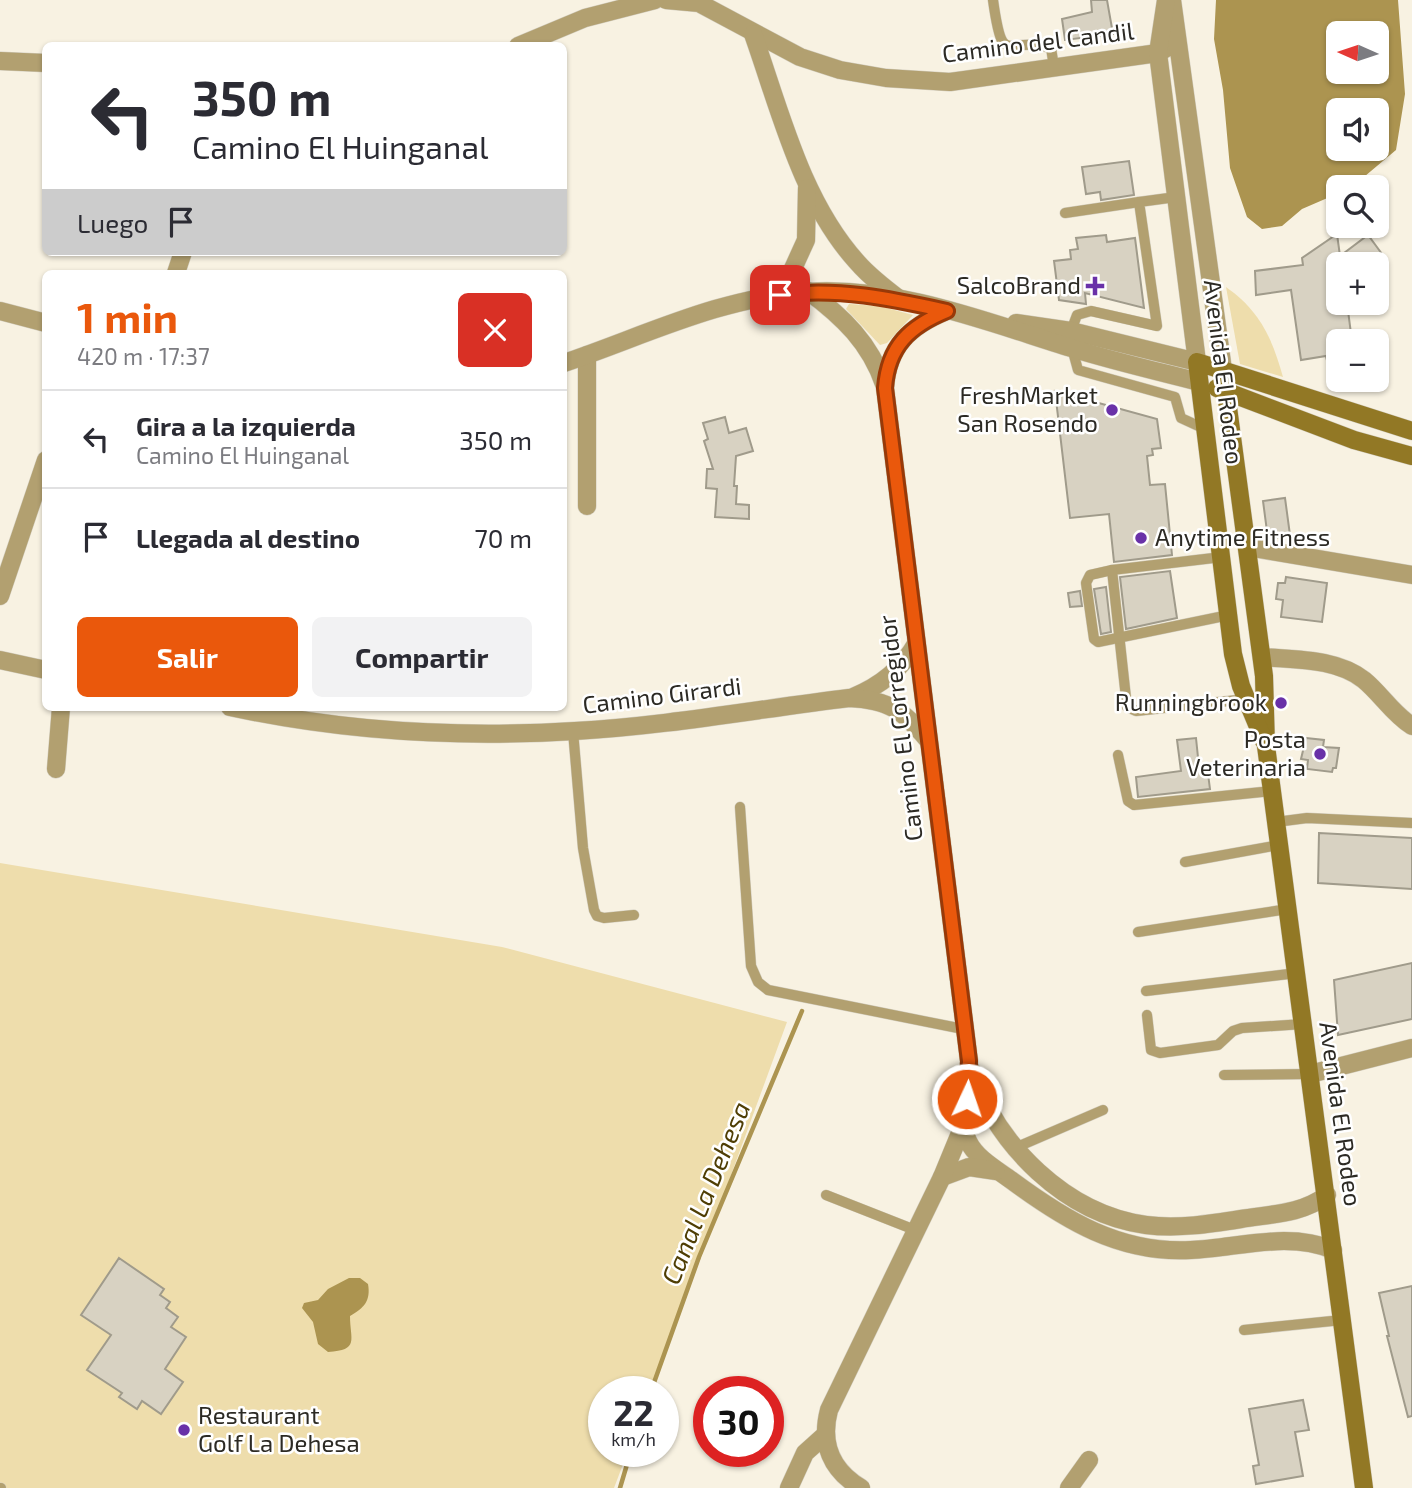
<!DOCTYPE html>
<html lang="es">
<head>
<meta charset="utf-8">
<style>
  :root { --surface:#fff; --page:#f2f2f3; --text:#2b2b33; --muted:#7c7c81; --line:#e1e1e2; --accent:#ea580c }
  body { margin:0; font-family:"Exo 2",sans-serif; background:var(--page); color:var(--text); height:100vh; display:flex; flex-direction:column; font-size:26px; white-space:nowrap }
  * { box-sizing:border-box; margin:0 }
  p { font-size:23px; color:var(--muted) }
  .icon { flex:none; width:38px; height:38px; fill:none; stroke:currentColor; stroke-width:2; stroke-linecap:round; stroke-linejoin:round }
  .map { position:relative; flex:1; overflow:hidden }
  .details { position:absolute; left:42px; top:270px; width:525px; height:441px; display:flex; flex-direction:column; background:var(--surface); border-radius:10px; box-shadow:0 2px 5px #0004 }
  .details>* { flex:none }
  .guide { position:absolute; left:42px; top:42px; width:525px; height:214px; border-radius:10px; box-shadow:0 2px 5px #0004; background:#fff; color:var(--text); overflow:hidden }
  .needle { width:46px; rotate:273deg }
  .tools { position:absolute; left:1326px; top:21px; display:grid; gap:14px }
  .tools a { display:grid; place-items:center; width:63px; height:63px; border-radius:10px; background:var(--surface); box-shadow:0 2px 5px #0004; font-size:35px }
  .speed { position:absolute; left:588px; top:1376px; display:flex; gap:14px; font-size:35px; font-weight:700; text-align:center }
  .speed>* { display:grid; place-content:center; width:91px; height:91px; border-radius:50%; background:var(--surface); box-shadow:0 2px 5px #0004; line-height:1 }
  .speed small { font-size:18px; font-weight:400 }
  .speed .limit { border:10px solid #d22; background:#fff; color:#111 }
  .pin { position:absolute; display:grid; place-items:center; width:60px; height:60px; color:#fff; margin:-30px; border-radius:14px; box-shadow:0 4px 10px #0006 }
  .me { position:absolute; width:77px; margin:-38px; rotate:3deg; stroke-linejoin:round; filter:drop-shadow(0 0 5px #0008) }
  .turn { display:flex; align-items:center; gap:24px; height:147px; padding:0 35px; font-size:32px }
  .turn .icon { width:91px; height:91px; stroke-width:2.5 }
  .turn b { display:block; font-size:49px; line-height:60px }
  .then { display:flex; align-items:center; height:66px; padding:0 35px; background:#0003; gap:14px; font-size:26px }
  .round { display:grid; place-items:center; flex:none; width:74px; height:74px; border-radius:10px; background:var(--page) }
  .headline { display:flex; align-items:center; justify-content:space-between; height:119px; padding:0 35px }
  h1 { font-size:42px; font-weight:700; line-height:52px; color:var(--accent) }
  .primary-button { display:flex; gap:14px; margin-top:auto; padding:14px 35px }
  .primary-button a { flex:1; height:80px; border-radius:10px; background:var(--accent); color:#fff; font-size:28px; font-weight:700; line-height:80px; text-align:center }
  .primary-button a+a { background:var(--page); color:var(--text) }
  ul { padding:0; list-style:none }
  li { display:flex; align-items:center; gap:21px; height:98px; padding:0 35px; border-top:2px solid var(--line) }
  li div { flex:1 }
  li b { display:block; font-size:26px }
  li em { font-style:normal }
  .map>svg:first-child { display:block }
  .green { fill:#eeddac }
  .water { fill:#ac9450; fill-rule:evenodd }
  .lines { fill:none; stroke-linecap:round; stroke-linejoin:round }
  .stream { stroke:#ac9450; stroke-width:4.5 }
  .building { fill:#d8d2c2; stroke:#a09b8b; stroke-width:2 }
  .service-casing { stroke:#d3cec0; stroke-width:11 }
  .minor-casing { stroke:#d3cec0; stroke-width:19 }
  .tertiary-casing { stroke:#d3cec0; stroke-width:19 }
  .secondary-casing { stroke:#d3cec0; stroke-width:19 }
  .service { stroke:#b2a070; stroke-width:10 }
  .minor { stroke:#b2a070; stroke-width:18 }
  .tertiary { stroke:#b2a070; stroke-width:18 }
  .secondary { stroke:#927825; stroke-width:18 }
  .route-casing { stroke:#983908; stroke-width:18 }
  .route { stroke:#ea580c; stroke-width:12 }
  .poi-dot { fill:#6931a8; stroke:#fff; stroke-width:2.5 }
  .labels { text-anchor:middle; stroke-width:5; stroke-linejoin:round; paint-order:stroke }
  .street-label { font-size:24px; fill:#2c2a24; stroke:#fff }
  .poi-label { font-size:24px; fill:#2c2a24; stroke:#fff; text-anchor:end }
  .water-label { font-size:26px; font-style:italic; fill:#4f3e04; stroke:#fff }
</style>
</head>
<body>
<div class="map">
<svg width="1412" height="1488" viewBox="0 0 1412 1488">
  <rect width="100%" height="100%" fill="#f8f2e2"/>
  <g class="green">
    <path d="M 1226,287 C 1260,311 1272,338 1283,377 L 1240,364 Z"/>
    <polygon points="849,304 879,306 913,315 887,343 880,345 846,309"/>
    <polygon points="0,863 502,947 787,1022 652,1391 604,1391 604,1451 628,1451 614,1488 0,1488"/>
  </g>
  <g class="water">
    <path d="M 1216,0 L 1398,0 L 1405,94 L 1396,150 L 1352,187 L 1339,187 L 1339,193 L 1302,209 L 1282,226 L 1262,229 L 1247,217 L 1230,168 L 1223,90 L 1214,39 ZM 1339,33 L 1377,33 L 1377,72 L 1339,72 ZM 1339,110 L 1377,110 L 1377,149 L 1339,149 Z"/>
    <path d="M 349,1278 L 360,1278 L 368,1284 C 371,1301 364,1308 350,1316 C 350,1340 360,1350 328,1352 L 318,1344 L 313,1322 L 302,1308 L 304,1303 L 318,1300 L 328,1289 Z"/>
  </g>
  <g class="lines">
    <g class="stream">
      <polyline points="651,1391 699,1257 802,1011"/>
      <polyline points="620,1488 631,1451"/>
    </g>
  </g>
  <g class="building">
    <polygon points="1091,0 1107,0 1113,34 1065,40 1062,19 1092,12"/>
    <polygon points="1129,161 1134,195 1101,200 1100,192 1086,194 1082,167"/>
    <polygon points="1337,234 1340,256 1368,235 1382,254 1375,259 1379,264 1339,264 1339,303 1347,303 1352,341 1339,341 1339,363 1328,365 1326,356 1301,360 1291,290 1256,295 1255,271 1303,265 1302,258"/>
    <polygon points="1106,235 1107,242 1135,238 1144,308 1085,293 1086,304 1059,300 1054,261 1071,259 1070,250 1078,249 1076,238"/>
    <polygon points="1055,391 1157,419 1161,448 1152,449 1153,455 1147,456 1150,485 1165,484 1172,555 1114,562 1109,514 1070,518"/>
    <polygon points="725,417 729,433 746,428 753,451 736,456 734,486 737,486 736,504 749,505 749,519 715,517 717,489 706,488 707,469 713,469 704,441 708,439 703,423"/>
    <polygon points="1285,498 1290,535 1268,539 1263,501"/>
    <polygon points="1170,571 1177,618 1126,629 1120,577"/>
    <polygon points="1286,577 1327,583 1322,622 1281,617 1283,600 1276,599 1278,583 1285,583"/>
    <polygon points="1106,587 1111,632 1101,634 1094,589"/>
    <polygon points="1080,591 1082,606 1070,607 1068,593"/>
    <polygon points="1196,738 1199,767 1207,766 1210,789 1138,797 1136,777 1181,771 1177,740"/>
    <polygon points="1306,738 1324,740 1323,747 1339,748 1336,768 1333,768 1332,772 1307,769 1308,760 1301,759"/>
    <polygon points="1319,833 1412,838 1412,889 1318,883"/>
    <polygon points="1412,963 1412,1019 1338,1035 1334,980"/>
    <polygon points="119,1258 164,1289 160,1295 170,1302 166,1308 178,1317 171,1327 186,1337 165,1369 183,1382 161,1414 142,1401 137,1409 119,1397 122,1393 87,1370 111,1335 81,1315"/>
    <polygon points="1412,1286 1412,1416 1408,1417 1387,1336 1389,1336 1379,1293"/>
    <polygon points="1303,1400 1309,1430 1295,1432 1303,1476 1256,1484 1253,1466 1259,1465 1249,1409"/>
  </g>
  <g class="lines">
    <g class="service-casing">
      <g id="service">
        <path d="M 993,0 C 1003,72 1006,34 1051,48 L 1054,67"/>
        <polyline points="1065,213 1139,202"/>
        <polyline points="1071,331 1077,315 1091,311 1157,326 1139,202 1176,197"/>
        <polyline points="1072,348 1078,370 1175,397 1181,418 1205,429"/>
        <polyline points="1222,557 1112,570 1127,707 1136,711 1247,699"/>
        <polyline points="1112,570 1090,575 1086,583 1094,639 1098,642 1229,615"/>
        <polyline points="573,731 583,848 594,910 597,916 604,918 634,915"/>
        <polyline points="1118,755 1128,801 1134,805 1272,791"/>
        <polyline points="740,807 751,966 758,982 768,990 963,1029"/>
        <polyline points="1276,822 1307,818 1412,823"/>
        <polyline points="1185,862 1279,845"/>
        <polyline points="1138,932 1288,909"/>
        <polyline points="1146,991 1297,973"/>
        <polyline points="1147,1015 1151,1050 1160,1053 1218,1045 1233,1031 1242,1028 1303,1024"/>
        <polyline points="1224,1075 1310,1074"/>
        <polyline points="1015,1148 1103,1110"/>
        <polyline points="826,1195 915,1230"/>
        <polyline points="1244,1330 1342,1320"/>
        <polyline points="0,1488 1,1488"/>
      </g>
    </g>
    <g class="minor-casing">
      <g id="minor">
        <polyline points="666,0 699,3 800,57 840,70 886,78 950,82 1158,53 1170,46"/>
        <path d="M 753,34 C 780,110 801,200 857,262 C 870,277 886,289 902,301"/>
        <polyline points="518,46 585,18 655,0"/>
        <polyline points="0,61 46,63"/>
        <polyline points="176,273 183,252"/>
        <path d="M 808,291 C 843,317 870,343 884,384"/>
        <polyline points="781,295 806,240 807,188"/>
        <path d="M 947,311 C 910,326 888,346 885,388 L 969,1061 C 969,1082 959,1124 968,1141 C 976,1158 996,1169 1011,1180 C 1065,1220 1120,1254 1191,1250 C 1238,1248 1288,1231 1333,1250"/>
        <polyline points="587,506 587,355"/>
        <polyline points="1247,547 1412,575"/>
        <polyline points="0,596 46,460"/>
        <path d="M 1262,657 C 1295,660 1336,658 1364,680 C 1381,694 1393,714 1412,726"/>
        <polyline points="0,660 46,670"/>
        <path d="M 853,697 C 880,686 901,670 916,644"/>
        <path d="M 230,707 C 341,731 461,738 575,731 C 666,726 758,709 849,698 C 890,700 902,710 928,740"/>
        <polyline points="56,769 61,707"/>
        <path d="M 972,1071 C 997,1146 1066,1214 1146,1225 C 1178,1229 1210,1224 1241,1219 C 1272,1214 1302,1214 1327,1195"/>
        <polyline points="1310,1074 1412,1048"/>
        <polyline points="942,1177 969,1167 996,1171"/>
        <polyline points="789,1488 805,1453 825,1435"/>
        <path d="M 861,1488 C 831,1470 820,1444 829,1410 L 942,1177 L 963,1126"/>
        <polyline points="1069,1488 1089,1460"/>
      </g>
    </g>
    <g class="tertiary-casing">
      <g id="tertiary">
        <polyline points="1172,0 1223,370"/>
        <polyline points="0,311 46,323"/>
        <polyline points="1016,323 1071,331 1197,362 1158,53 1166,0"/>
        <path d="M 564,363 C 644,336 721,297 807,292 C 897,286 987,322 1071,348 C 1113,361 1156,371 1199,382"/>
      </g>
    </g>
    <g class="secondary-casing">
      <g id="secondary">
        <polyline points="1223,370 1264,676 1266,746 1364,1488"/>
        <polyline points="1217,388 1354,440 1412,456"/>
        <polyline points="1264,741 1241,686 1233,654 1197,362 1412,431"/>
      </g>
    </g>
    <use href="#service" class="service"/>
    <use href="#minor" class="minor"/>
    <use href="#tertiary" class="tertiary"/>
    <use href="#secondary" class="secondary"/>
  </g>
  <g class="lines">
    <g class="route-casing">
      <path id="route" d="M 780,295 C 837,287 892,299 947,311 C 910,326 888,346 885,388 L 969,1061 L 967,1099"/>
    </g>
    <use href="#route" class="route"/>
  </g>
  <g class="poi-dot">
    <path d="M1091.5 275.5h7v7h7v7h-7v7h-7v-7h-7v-7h7z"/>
    <circle cx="1112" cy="410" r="7"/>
    <circle cx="1141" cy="538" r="7"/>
    <circle cx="1281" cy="703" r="7"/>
    <circle cx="1320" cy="754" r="7"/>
    <circle cx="184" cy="1430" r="7"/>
  </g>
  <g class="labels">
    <g class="street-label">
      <text transform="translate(1038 43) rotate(-7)" y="8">Camino del Candil</text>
      <text transform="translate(1223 372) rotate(83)" y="8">Avenida El Rodeo</text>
      <text transform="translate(662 696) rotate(-7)" y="8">Camino Girardi</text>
      <text transform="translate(901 728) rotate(-97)" y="8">Camino El Corregidor</text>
      <text transform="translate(1340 1114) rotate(82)" y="8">Avenida El Rodeo</text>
    </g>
    <g class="poi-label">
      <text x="1081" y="294">SalcoBrand</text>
      <text x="1098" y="404">FreshMarket<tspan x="1098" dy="28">San Rosendo</tspan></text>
      <text x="1155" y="546" text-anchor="start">Anytime Fitness</text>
      <text x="1267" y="711">Runningbrook</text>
      <text x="1306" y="748">Posta<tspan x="1306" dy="28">Veterinaria</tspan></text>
      <text x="198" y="1424" text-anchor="start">Restaurant<tspan x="198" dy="28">Golf La Dehesa</tspan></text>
    </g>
    <g class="water-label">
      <text transform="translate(706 1193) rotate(-68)" y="9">Canal La Dehesa</text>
    </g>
  </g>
</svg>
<div class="tools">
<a><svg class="needle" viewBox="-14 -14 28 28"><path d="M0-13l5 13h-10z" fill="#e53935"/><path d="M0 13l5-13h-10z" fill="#7c7c81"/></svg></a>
<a><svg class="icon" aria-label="sound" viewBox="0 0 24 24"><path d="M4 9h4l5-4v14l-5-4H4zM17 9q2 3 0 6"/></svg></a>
<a><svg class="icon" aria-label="search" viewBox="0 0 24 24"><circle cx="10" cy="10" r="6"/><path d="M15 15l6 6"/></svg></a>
<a>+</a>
<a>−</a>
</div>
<div class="speed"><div>22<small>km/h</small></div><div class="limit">30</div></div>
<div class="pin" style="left:780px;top:295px;background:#d93025"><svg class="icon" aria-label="arrive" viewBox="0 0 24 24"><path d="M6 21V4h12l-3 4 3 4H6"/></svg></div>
<svg class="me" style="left:967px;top:1099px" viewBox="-20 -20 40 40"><circle r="17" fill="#ea580c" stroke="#fff" stroke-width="3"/><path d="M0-11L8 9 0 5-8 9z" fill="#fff"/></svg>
<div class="guide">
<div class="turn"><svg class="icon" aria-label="left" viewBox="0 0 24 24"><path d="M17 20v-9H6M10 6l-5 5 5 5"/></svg><div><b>350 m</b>Camino El Huinganal</div></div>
<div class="then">Luego<svg class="icon" aria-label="arrive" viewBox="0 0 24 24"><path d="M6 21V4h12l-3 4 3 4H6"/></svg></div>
</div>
<section class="details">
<div class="headline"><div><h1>1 min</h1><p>420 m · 17:37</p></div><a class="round" style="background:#d93025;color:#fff"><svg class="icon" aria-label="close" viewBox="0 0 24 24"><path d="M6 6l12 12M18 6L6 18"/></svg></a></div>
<ul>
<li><svg class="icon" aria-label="left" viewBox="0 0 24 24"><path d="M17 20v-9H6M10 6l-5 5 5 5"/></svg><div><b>Gira a la izquierda</b><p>Camino El Huinganal</p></div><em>350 m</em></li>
<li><svg class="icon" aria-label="arrive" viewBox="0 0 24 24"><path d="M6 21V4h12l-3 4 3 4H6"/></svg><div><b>Llegada al destino</b></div><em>70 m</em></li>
</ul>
<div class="primary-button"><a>Salir</a><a>Compartir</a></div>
</section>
</div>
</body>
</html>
